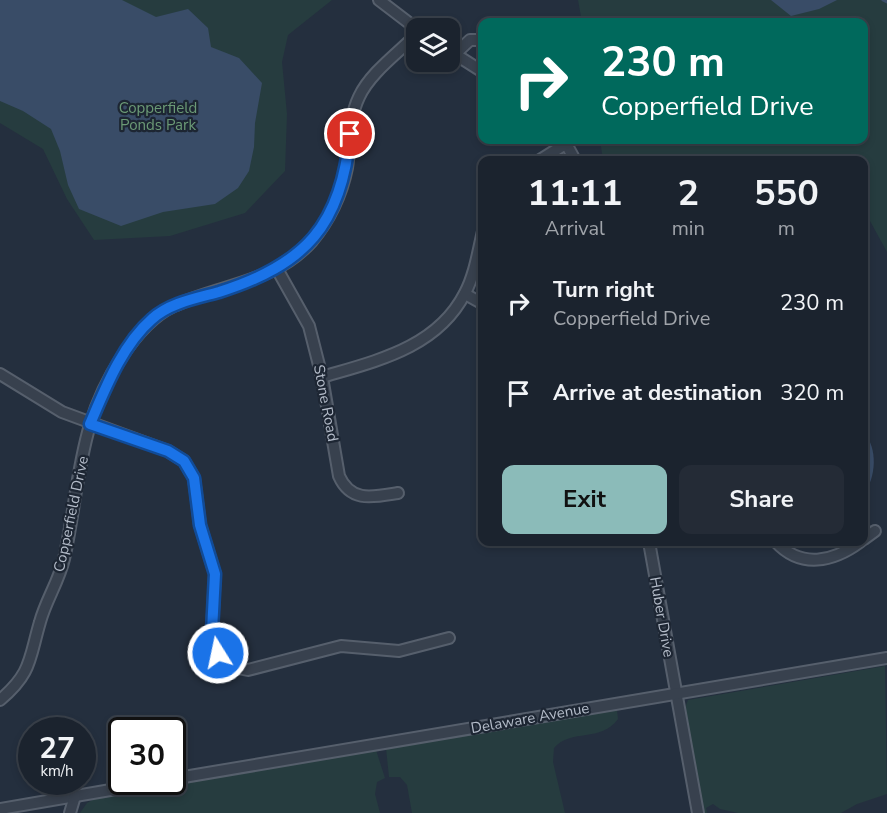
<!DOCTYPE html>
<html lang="en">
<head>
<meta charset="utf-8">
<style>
  :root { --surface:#1b232e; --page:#242b36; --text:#f1f3f6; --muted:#a0a4aa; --line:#39404a; --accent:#8bbbb9 }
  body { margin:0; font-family:"Nunito Sans",sans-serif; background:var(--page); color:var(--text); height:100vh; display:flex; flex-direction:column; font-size:22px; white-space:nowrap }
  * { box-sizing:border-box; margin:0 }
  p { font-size:20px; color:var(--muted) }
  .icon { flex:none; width:33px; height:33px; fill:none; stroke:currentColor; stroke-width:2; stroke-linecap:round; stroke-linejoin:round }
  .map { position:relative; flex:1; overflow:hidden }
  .panel { position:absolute; left:478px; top:156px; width:390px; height:390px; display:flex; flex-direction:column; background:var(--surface); border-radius:12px; box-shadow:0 3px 9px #0003,0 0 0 2px var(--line) }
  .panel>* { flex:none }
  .banner { position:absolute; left:478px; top:18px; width:390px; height:126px; border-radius:12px; box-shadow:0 3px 9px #0003,0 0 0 2px var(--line); background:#00695c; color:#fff; overflow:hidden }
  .tools { position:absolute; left:406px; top:18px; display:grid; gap:12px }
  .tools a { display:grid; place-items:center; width:54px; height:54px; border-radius:12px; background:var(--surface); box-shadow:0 3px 9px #0003,0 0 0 2px var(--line); font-size:30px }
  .speed { position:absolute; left:18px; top:717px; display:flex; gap:12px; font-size:30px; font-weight:700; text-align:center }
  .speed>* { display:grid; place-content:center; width:78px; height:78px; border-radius:50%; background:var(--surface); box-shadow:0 3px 9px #0003,0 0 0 2px var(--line); line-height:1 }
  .speed small { font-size:15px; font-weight:400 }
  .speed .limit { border:3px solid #111; border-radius:9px; background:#fff; color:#111 }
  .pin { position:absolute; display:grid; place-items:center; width:51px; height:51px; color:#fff; margin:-26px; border:3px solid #fff; border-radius:50%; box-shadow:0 2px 6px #0007 }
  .me { position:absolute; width:66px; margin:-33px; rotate:350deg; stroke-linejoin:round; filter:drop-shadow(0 0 4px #0008) }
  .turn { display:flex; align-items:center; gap:21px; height:126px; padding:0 24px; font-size:27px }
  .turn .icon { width:78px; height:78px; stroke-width:2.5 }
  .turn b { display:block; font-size:42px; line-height:51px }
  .eta { display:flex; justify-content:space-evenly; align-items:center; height:102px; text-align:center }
  .eta b { font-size:36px; font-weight:700; line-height:42px }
  .primary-button { display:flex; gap:12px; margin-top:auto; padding:12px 24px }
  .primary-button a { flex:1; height:69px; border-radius:12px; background:var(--accent); color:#111; font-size:24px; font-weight:700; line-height:69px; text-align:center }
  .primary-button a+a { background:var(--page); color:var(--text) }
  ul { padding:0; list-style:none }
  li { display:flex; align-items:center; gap:18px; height:90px; padding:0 24px }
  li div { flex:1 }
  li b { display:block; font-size:22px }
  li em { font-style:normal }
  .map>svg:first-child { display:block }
  .green { fill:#263c3f }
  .water { fill:#394c67 }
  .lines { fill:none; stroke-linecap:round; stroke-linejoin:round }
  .stream { stroke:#394c67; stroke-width:3 }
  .minor-casing { stroke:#565f6c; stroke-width:14 }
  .minor { stroke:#38414e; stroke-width:10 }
  .route-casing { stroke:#114b97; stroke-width:15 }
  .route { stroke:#1a73e8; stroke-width:10 }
  .labels { text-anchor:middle; stroke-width:4.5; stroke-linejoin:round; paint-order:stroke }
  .park-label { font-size:15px; fill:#6b9a76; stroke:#1d2633 }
  .street-label { font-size:15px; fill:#b4bcc9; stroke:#1d2633 }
</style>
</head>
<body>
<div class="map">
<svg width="887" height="813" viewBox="0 0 887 813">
  <rect width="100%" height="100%" fill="#242f3e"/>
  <g class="green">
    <polygon points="0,0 332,0 288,35 282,62 287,114 285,171 245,213 170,236 94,240 67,199 43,149 0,123"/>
    <polygon points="578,0 887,0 887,252 864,210 864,160 603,160 600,140 864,140 864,22 582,22"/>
    <polygon points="885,666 887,794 857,804 841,813 738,813 720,809 713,804 706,808 707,813 703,813 685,708 688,700"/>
    <path d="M 617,710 L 618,719 C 601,743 571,728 554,748 L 553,762 L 565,813 L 412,813 L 407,785 L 400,777 L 389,777 L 386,748 Z"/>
    <polygon points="376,750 385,778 377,782 375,794 380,813 80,813 87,803 96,798"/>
  </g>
  <g class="water">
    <polygon points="0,0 122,0 156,17 188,9 208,28 211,47 239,58 262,83 255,123 254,147 249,171 238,188 215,204 163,212 121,226 79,209 68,185 60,151 51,129 23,111 0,101"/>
    <polygon points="771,0 837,0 819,9 791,16"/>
    <path d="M 864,433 C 878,448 876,478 864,493 Z"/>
  </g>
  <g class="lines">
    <polyline class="stream" points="883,0 887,2"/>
    <g class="minor-casing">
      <g id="minor">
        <polyline points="379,0 417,29"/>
        <polyline points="450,51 483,72"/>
        <polyline points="455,54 470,40 483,40"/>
        <polyline points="564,140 575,160"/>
        <polyline points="540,160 567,143"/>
        <path d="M 277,269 L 309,326 L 322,377 L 339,476 C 351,503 373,497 398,493"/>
        <polyline points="465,294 483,304"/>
        <polyline points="0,374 62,412 168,451 184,461 194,478 200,525 215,574 212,631 218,653 228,666 248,670 341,646 399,651 449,638"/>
        <path d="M 322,377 C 376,361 437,348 465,293 C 475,274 478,252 483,231"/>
        <polyline points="864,539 875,531"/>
        <polyline points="649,542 698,813"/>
        <path d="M 776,542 C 801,569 833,562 860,542"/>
        <path d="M 0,700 C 32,673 29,659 40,622 C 46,600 59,581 64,559 C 74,515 77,468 90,425 C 102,384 135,324 174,306 C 221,284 275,283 312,241 C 329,221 342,194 347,168 C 351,143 348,120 359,97 C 370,73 398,53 417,34"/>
        <polyline points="172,779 887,658"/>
        <polyline points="0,809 157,782"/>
        <polyline points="70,813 75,796"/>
      </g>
    </g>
    <use href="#minor" class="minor"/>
  </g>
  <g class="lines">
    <g class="route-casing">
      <path id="route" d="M 218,653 L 212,631 L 215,574 L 200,525 L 194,478 L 184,461 L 168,451 L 90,424 C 105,389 122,345 152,319 C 169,303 197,298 219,292 C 305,265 342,225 350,134"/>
    </g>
    <use href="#route" class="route"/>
  </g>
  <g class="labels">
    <g class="park-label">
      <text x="158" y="113">Copperfield<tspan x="158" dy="17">Ponds Park</tspan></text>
    </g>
    <g class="street-label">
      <text transform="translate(326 403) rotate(79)" y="5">Stone Road</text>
      <text transform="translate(71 514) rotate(-78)" y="5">Copperfield Drive</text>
      <text transform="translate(662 617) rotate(80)" y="5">Huber Drive</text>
      <text transform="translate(530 718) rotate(-10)" y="5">Delaware Avenue</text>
    </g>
  </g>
</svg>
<div class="tools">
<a><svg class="icon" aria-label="layers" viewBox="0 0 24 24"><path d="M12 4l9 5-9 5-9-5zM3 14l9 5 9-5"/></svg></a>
</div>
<div class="speed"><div>27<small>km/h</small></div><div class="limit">30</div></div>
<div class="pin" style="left:350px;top:134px;background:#d93025"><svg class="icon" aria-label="arrive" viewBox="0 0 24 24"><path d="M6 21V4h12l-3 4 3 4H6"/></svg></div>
<svg class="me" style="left:218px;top:653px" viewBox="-20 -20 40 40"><circle r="17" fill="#1a73e8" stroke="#fff" stroke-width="3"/><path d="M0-11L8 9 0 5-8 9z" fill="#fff"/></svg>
<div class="banner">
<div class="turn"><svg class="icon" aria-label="right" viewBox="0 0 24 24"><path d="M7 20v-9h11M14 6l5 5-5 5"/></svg><div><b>230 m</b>Copperfield Drive</div></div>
</div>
<section class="panel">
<div class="eta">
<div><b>11:11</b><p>Arrival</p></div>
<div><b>2</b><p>min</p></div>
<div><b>550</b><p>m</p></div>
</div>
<ul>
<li><svg class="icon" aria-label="right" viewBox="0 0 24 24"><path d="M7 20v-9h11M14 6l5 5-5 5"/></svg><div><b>Turn right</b><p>Copperfield Drive</p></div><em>230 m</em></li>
<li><svg class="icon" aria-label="arrive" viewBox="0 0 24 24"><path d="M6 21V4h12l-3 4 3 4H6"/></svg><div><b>Arrive at destination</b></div><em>320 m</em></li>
</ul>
<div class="primary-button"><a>Exit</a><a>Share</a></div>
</section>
</div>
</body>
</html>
